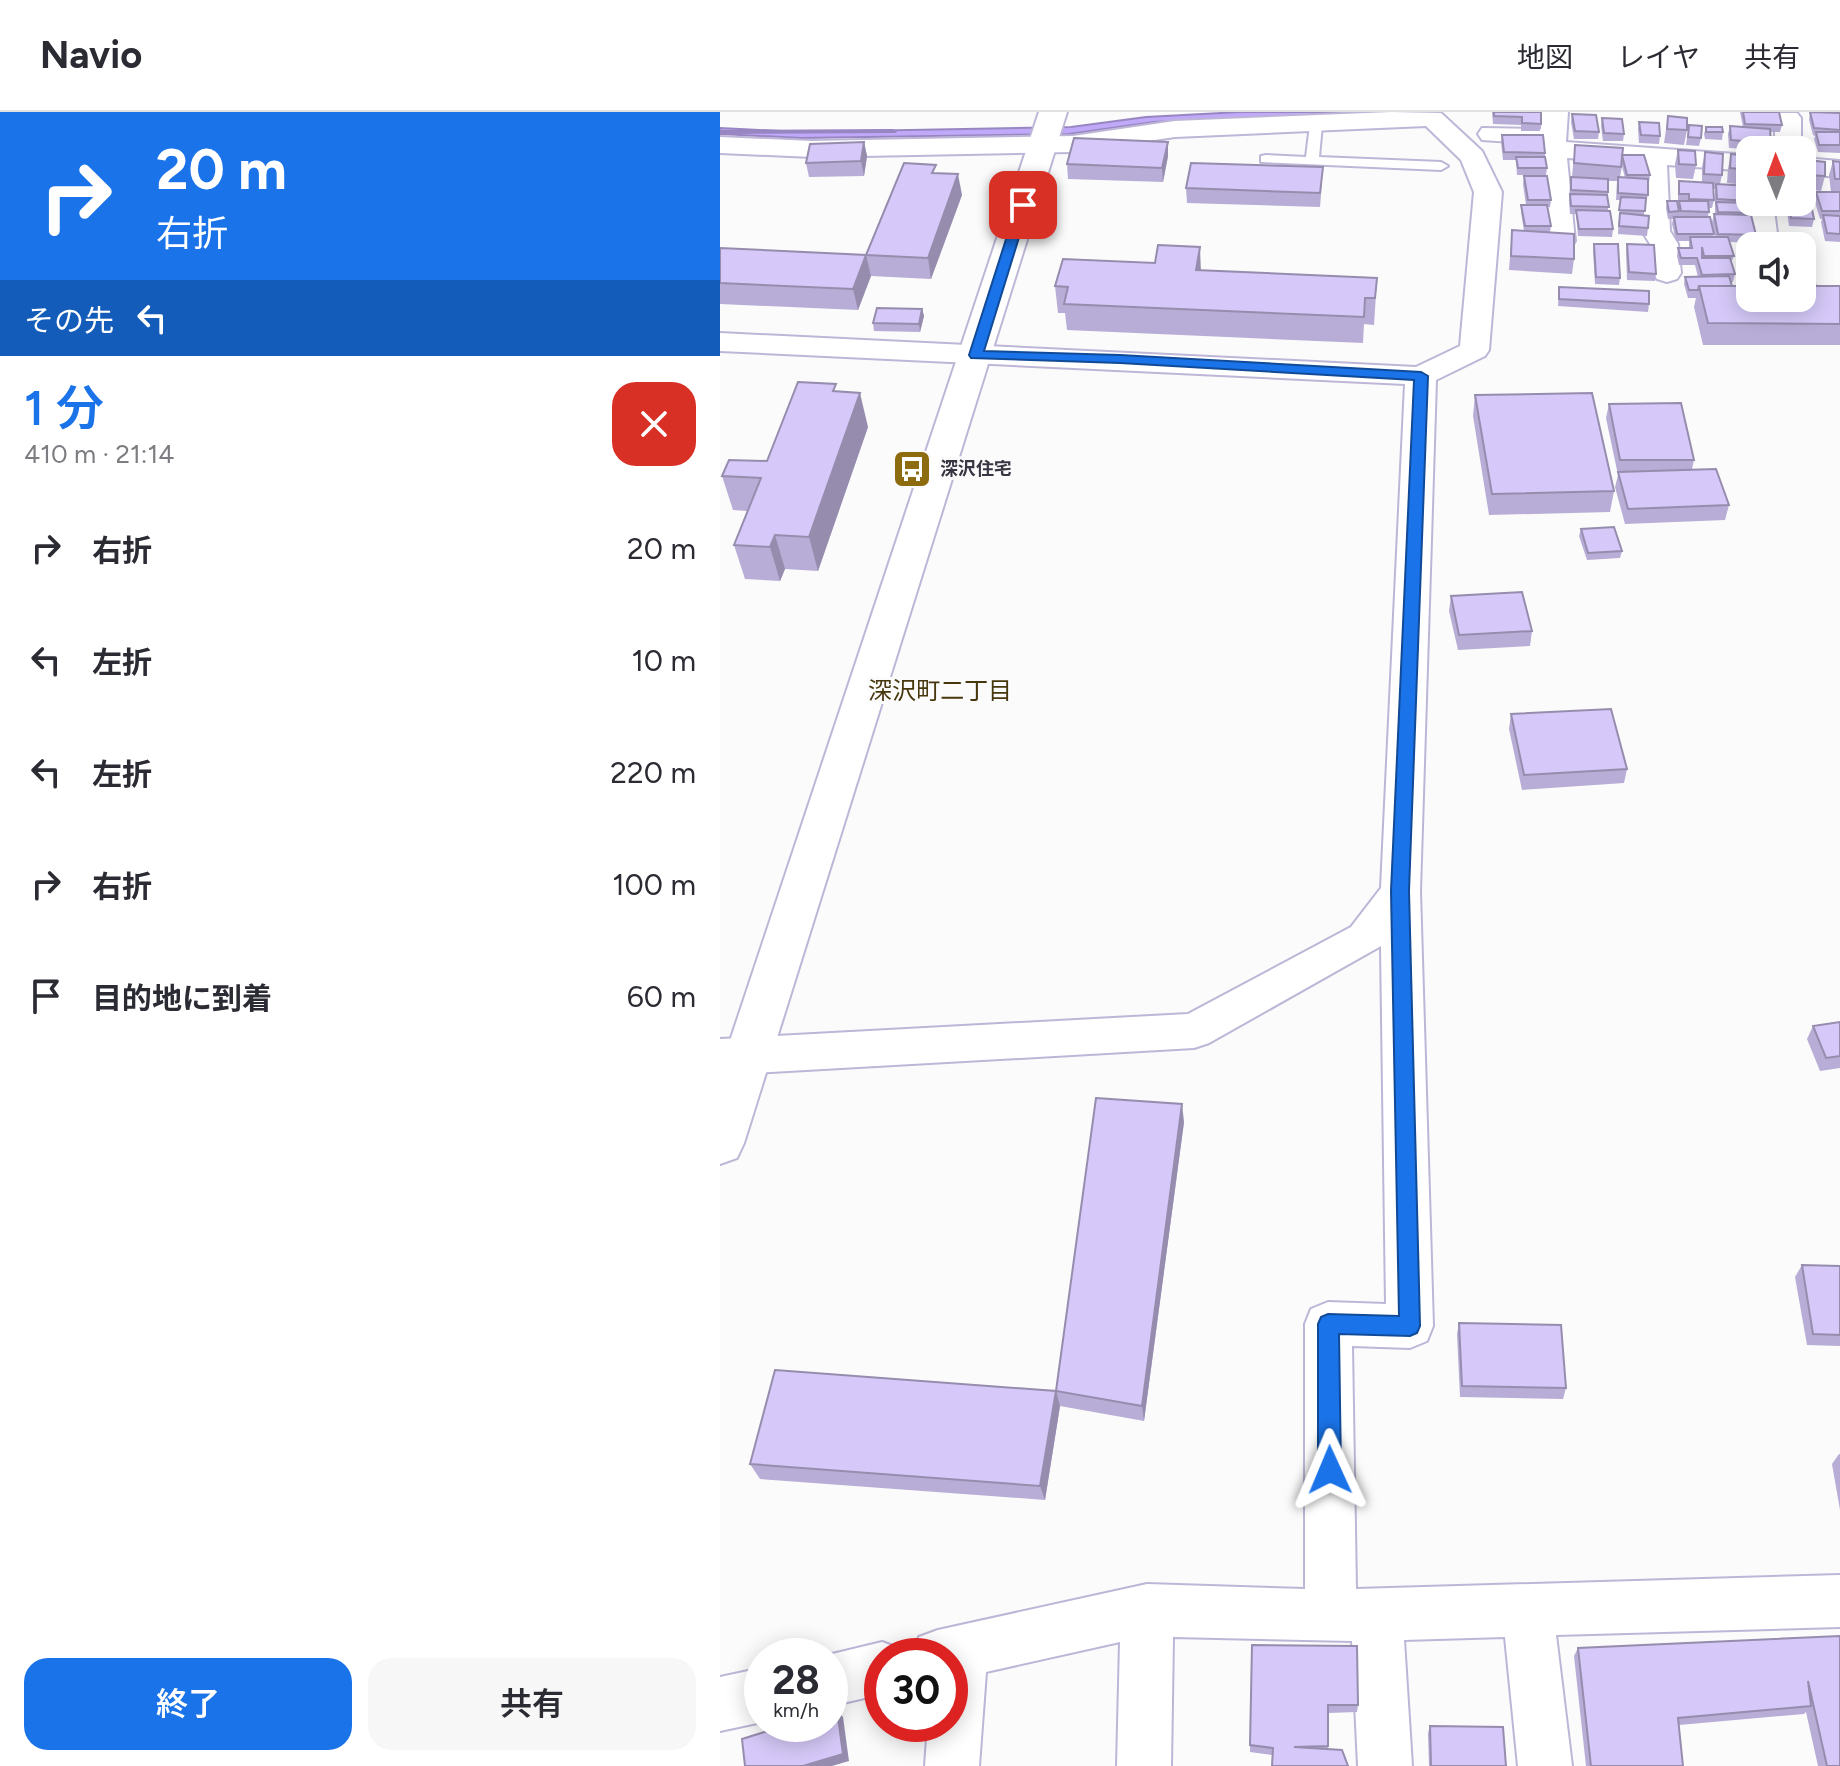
<!DOCTYPE html>
<html lang="ja">
<head>
<meta charset="utf-8">
<style>
  :root { --surface:#fff; --page:#f7f7f7; --text:#2b2b33; --muted:#7c7c81; --line:#e1e1e2; --accent:#1a73e8 }
  body { margin:0; font-family:Figtree,"Noto Sans JP",sans-serif; background:var(--page); color:var(--text); height:100vh; display:flex; flex-direction:column; font-size:30px; white-space:nowrap }
  * { box-sizing:border-box; margin:0 }
  p { font-size:26px; color:var(--muted) }
  .icon { flex:none; width:44px; height:44px; fill:none; stroke:currentColor; stroke-width:2; stroke-linecap:round; stroke-linejoin:round }
  .map { position:relative; flex:1; overflow:hidden }
  .side { display:flex; flex-direction:column; background:var(--surface); width:720px }
  .side>* { flex:none }
  .guide { background:#1a73e8; color:#fff; overflow:hidden }
  .needle { width:52px; rotate:359deg }
  .buttons { position:absolute; left:1016px; top:24px; display:grid; gap:16px }
  .buttons a { display:grid; place-items:center; width:80px; height:80px; border-radius:16px; background:var(--surface); box-shadow:0 4px 20px #0003; font-size:40px }
  .speed { position:absolute; left:24px; top:1526px; display:flex; gap:16px; font-size:40px; font-weight:700; text-align:center }
  .speed>* { display:grid; place-content:center; width:104px; height:104px; border-radius:50%; background:var(--surface); box-shadow:0 4px 20px #0003; line-height:1 }
  .speed small { font-size:20px; font-weight:400 }
  .speed .limit { border:12px solid #d22; background:#fff; color:#111 }
  .pin { position:absolute; display:grid; place-items:center; width:68px; height:68px; color:#fff; margin:-34px; border-radius:16px; box-shadow:0 4px 12px #0006 }
  .me { position:absolute; width:88px; margin:-44px; rotate:359deg; stroke-linejoin:round; filter:drop-shadow(0 0 6px #0008) }
  .turn { display:flex; align-items:center; gap:28px; height:168px; padding:0 24px; font-size:36px }
  .turn .icon { width:104px; height:104px; stroke-width:2.5 }
  .turn b { display:block; font-size:56px; line-height:68px }
  .then { display:flex; align-items:center; height:76px; padding:0 24px; background:#0003; gap:16px; font-size:30px }
  .round { display:grid; place-items:center; flex:none; width:84px; height:84px; border-radius:24px; background:var(--page) }
  .overview { display:flex; align-items:center; justify-content:space-between; height:136px; padding:0 24px }
  h1 { font-size:48px; font-weight:600; line-height:60px; color:var(--accent) }
  .primary-button { display:flex; gap:16px; margin-top:auto; padding:16px 24px }
  .primary-button a { flex:1; height:92px; border-radius:24px; background:var(--accent); color:#fff; font-size:32px; font-weight:600; line-height:92px; text-align:center }
  .primary-button a+a { background:var(--page); color:var(--text) }
  ul { padding:0; list-style:none }
  li { display:flex; align-items:center; gap:24px; height:112px; padding:0 24px }
  li div { flex:1 }
  li b { display:block; font-size:30px }
  li em { font-style:normal }
  header { display:flex; align-items:center; gap:48px; box-sizing:border-box; height:112px; padding:0 40px; background:var(--surface); border-bottom:2px solid var(--line) }
  header strong { font-size:38px }
  nav { display:flex; gap:44px; margin-inline-start:auto; font-size:28px }
  main { display:flex; flex:1; min-height:0 }
  .map>svg:first-child { display:block }
  .water { fill:#bfa9f8; stroke:#9786c2; stroke-width:2 }
  .lines { fill:none; stroke-linecap:round; stroke-linejoin:round }
  .stream { fill:#9786c2; fill-rule:evenodd }
  .lane-casing { stroke:#beb6d7; stroke-width:4 }
  .street-casing { stroke:#beb6d7; stroke-width:4 }
  .secondary-casing { stroke:#beb6d7; stroke-width:4 }
  .lane { fill:#fff; fill-rule:evenodd }
  .street { fill:#fff; fill-rule:evenodd }
  .secondary { fill:#fff; fill-rule:evenodd }
  .wall { fill:#b8add6; fill-rule:evenodd }
  .shaded-wall { fill:#968dae }
  .building { fill:#d6c9f9; stroke:#968dae; stroke-width:2 }
  .route { fill:#1a73e8; stroke:#114b97; stroke-width:2 }
  .labels { text-anchor:middle; stroke-width:6; stroke-linejoin:round; paint-order:stroke }
  .far-poi-label { font-size:18px; font-weight:bold; fill:#393643; stroke:#fbfbfb; text-anchor:start }
  .neighbourhood-label { font-size:24px; fill:#47370e; stroke:#fbfbfb }
</style>
</head>
<body>
<header>
<strong>Navio</strong>
<nav><a>地図</a><a>レイヤ</a><a>共有</a></nav>
</header>
<main>
<section class="side">
<div class="guide">
<div class="turn"><svg class="icon" aria-label="right" viewBox="0 0 24 24"><path d="M7 20v-9h11M14 6l5 5-5 5"/></svg><div><b>20 m</b>右折</div></div>
<div class="then">その先<svg class="icon" aria-label="left" viewBox="0 0 24 24"><path d="M17 20v-9H6M10 6l-5 5 5 5"/></svg></div>
</div>
<div class="overview"><div><h1>1 分</h1><p>410 m · 21:14</p></div><a class="round" style="background:#d93025;color:#fff"><svg class="icon" aria-label="close" viewBox="0 0 24 24"><path d="M6 6l12 12M18 6L6 18"/></svg></a></div>
<ul>
<li><svg class="icon" aria-label="right" viewBox="0 0 24 24"><path d="M7 20v-9h11M14 6l5 5-5 5"/></svg><div><b>右折</b></div><em>20 m</em></li>
<li><svg class="icon" aria-label="left" viewBox="0 0 24 24"><path d="M17 20v-9H6M10 6l-5 5 5 5"/></svg><div><b>左折</b></div><em>10 m</em></li>
<li><svg class="icon" aria-label="left" viewBox="0 0 24 24"><path d="M17 20v-9H6M10 6l-5 5 5 5"/></svg><div><b>左折</b></div><em>220 m</em></li>
<li><svg class="icon" aria-label="right" viewBox="0 0 24 24"><path d="M7 20v-9h11M14 6l5 5-5 5"/></svg><div><b>右折</b></div><em>100 m</em></li>
<li><svg class="icon" aria-label="arrive" viewBox="0 0 24 24"><path d="M6 21V4h12l-3 4 3 4H6"/></svg><div><b>目的地に到着</b></div><em>60 m</em></li>
</ul>
<div class="primary-button"><a>終了</a><a>共有</a></div>
</section>
<div class="map">
<svg width="1120" height="1654" viewBox="0 0 1120 1654">
  <rect width="100%" height="100%" fill="#fbfbfb"/>
  <polygon class="water" points="520,0 651,0 434,10 349,22 81,26 0,22 0,16 81,20 351,15 426,5"/>
  <g class="lines">
    <polygon class="stream" points="173,17 177,19 176,21 0,22 0,18"/>
    <g class="lane-casing">
      <polygon id="lane" points="596,9 602,13 599,45 721,50 728,54 721,58 541,50 541,44 546,43 586,45 590,13"/>
    </g>
    <g class="street-casing">
      <g id="street">
        <polygon points="671,0 721,1 762,39 782,80 769,238 765,244 716,268 700,779 713,1214 707,1229 690,1236 632,1234 636,1477 1120,1463 1120,1515 836,1523 852,1654 798,1654 785,1525 684,1528 692,1654 638,1654 632,1529 453,1525 451,1654 397,1654 400,1530 266,1560 259,1654 205,1654 208,1612 230,1612 230,1544 192,1544 199,1525 218,1518 427,1472 585,1477 585,1212 591,1197 608,1190 666,1192 661,834 489,931 474,936 0,963 0,927 468,902 631,815 661,776 685,272 0,239 0,221 696,255 740,234 754,80 741,48 706,14 455,25 353,40 92,45 0,41 0,25 92,29 353,24 455,9"/>
        <polygon points="822,0 848,0 846,30 1030,43 1030,59 947,53 950,119 958,132 961,161 957,167 947,170 937,167 933,161 930,132 922,119 920,51 847,46 855,129 851,135 841,137 831,135 827,129 820,32 762,28 758,22 762,16 821,17"/>
        <polygon points="1059,1 1077,1 1081,6 1081,38 1055,38 1055,6"/>
        <polygon points="1082,46 1120,49 1120,65 1082,62"/>
        <polygon points="1029,84 1030,90 1053,90 1058,129 1054,134 1034,134 1030,129 1025,90"/>
        <polygon points="162,1530 181,1537 183,1544 162,1544 162,1582 110,1594 110,1544 104,1544"/>
        <polygon points="42,1556 42,1610 0,1619 0,1565"/>
      </g>
    </g>
    <g class="secondary-casing">
      <polygon id="secondary" points="319,0 347,0 24,1031 17,1046 0,1052 0,959"/>
    </g>
    <use href="#lane" class="lane"/>
    <use href="#street" class="street"/>
    <use href="#secondary" class="secondary"/>
  </g>
  <g class="wall">
    <polygon points="772,0 821,0 820,19 801,19 801,13 773,12"/>
    <polygon points="1020,0 1059,0 1062,13 1060,20 1050,20 1051,31 1049,38 1009,36 1008,22 1010,14 1023,15"/>
    <polygon points="1090,0 1120,1 1120,41 1098,40 1094,27 1095,24 1093,23 1089,8"/>
    <polygon points="852,2 879,20 878,27 854,27 851,10"/>
    <polygon points="948,4 967,18 964,33 944,31"/>
    <polygon points="882,6 904,22 903,29 883,29 881,14"/>
    <polygon points="919,10 940,24 939,32 919,31 918,17"/>
    <polygon points="969,13 981,26 979,34 966,33"/>
    <polygon points="986,15 1003,20 1002,28 985,27 984,22"/>
    <polygon points="782,23 825,41 825,46 827,56 826,63 797,63 796,48 783,48 781,30"/>
    <polygon points="144,30 147,44 144,64 89,65 86,51"/>
    <polygon points="448,30 448,44 443,70 348,67 347,52"/>
    <path d="M 855,33 L 903,43 L 930,63 L 929,70 L 928,70 L 928,83 L 926,90 L 925,90 L 924,103 L 928,116 L 927,124 L 898,122 L 900,88 L 896,88 L 897,69 L 888,69 L 888,99 L 893,117 L 892,125 L 858,124 L 856,102 L 850,102 L 849,89 L 850,72 L 851,65 L 852,65 ZM 902,54 L 905,66 L 900,65 Z"/>
    <polygon points="958,38 976,53 973,67 956,66 955,52"/>
    <path d="M 985,40 L 1002,63 L 1000,72 L 1030,74 L 1030,90 L 1032,90 L 1031,104 L 1036,123 L 1034,131 L 1010,130 L 1014,144 L 1011,151 L 1015,162 L 1013,170 L 1011,170 L 1012,174 L 1120,174 L 1120,233 L 983,233 L 974,195 L 976,186 L 968,186 L 964,172 L 965,165 L 978,165 L 975,153 L 959,153 L 957,144 L 958,136 L 969,136 L 969,129 L 956,129 L 952,112 L 953,107 L 948,107 L 946,96 L 947,89 L 958,95 L 959,89 L 958,89 L 958,77 L 959,69 L 982,71 L 982,55 ZM 993,77 L 995,77 L 995,102 L 994,102 L 992,110 L 995,125 L 993,125 L 994,122 L 988,105 L 989,96 L 992,96 L 994,88 Z"/>
    <polygon points="1011,42 1029,58 1025,73 1007,71 1008,57"/>
    <polygon points="1087,48 1105,64 1101,79 1083,77 1083,63"/>
    <polygon points="1113,49 1120,50 1120,130 1105,129 1101,110 1102,107 1100,107 1094,87 1096,80 1111,80 1109,63"/>
    <polygon points="217,61 242,83 211,167 151,164 138,198 0,192 0,136 146,143"/>
    <polygon points="804,64 831,88 830,95 827,95 831,114 830,120 854,147 852,162 789,158 792,118 804,119 801,100 801,93 806,93 803,72"/>
    <polygon points="602,70 600,95 467,91 466,76"/>
    <polygon points="1057,90 1082,90 1094,107 1092,115 1069,114 1067,99 1058,99"/>
    <polygon points="874,132 900,166 899,173 875,172 873,139"/>
    <polygon points="907,132 936,162 935,169 907,168 906,139"/>
    <polygon points="481,158 657,166 654,213 644,212 643,231 347,218 345,201 338,201 335,174"/>
    <polygon points="839,175 929,192 928,200 838,194"/>
    <polygon points="202,197 204,204 200,220 154,219 153,211"/>
    <polygon points="118,279 148,315 98,459 65,457 60,469 25,467 14,433 27,399 13,398 2,364 47,349"/>
    <polygon points="755,283 894,379 890,400 769,403 753,304"/>
    <polygon points="889,292 974,348 972,357 1009,393 1005,408 905,412 895,375 898,363 886,306"/>
    <polygon points="861,417 902,439 900,446 867,448 859,424"/>
    <polygon points="731,484 812,519 810,534 738,538 729,499"/>
    <polygon points="791,602 907,657 904,671 802,678 789,617"/>
    <polygon points="1120,910 1120,956 1100,959 1087,927 1093,914"/>
    <polygon points="464,1010 424,1309 340,1294 325,1388 40,1367 30,1352 336,1279"/>
    <polygon points="1082,1153 1120,1154 1120,1234 1087,1233 1075,1165"/>
    <polygon points="739,1211 846,1276 843,1287 740,1285 737,1222"/>
    <polygon points="1119,1342 1120,1342 1120,1398 1112,1352"/>
    <polygon points="1120,1524 1120,1654 1098,1654 1086,1600 1084,1602 959,1613 963,1654 866,1654 854,1544 858,1536"/>
    <polygon points="532,1533 638,1593 637,1600 608,1601 608,1637 552,1643 530,1640"/>
    <polygon points="710,1614 786,1654 709,1654 708,1621"/>
  </g>
  <g class="shaded-wall">
    <polygon points="144,30 147,44 144,64 141,49"/>
    <polygon points="448,30 448,44 443,70 442,56"/>
    <polygon points="238,62 242,83 211,167 208,146"/>
    <polygon points="480,135 481,161 476,158"/>
    <polygon points="146,143 151,164 138,198 133,177"/>
    <polygon points="202,197 204,204 200,220 199,212"/>
    <polygon points="140,281 148,315 98,459 89,425"/>
    <polygon points="55,423 65,457 60,469 50,435"/>
    <polygon points="462,992 464,1010 424,1309 422,1294"/>
    <polygon points="336,1279 340,1294 325,1388 320,1374"/>
    <polygon points="117,1598 123,1605 129,1649 112,1654 83,1654"/>
  </g>
  <g class="building">
    <polygon points="774,0 821,0 821,12 802,11 802,5 774,4"/>
    <polygon points="1023,0 1059,0 1062,13 1025,12"/>
    <polygon points="1090,0 1120,1 1120,18 1094,16"/>
    <polygon points="852,2 876,3 879,20 855,19"/>
    <polygon points="948,4 967,6 967,18 947,17"/>
    <polygon points="882,6 902,7 904,22 884,21"/>
    <polygon points="919,10 939,11 940,24 921,23"/>
    <polygon points="969,13 982,14 981,26 968,25"/>
    <polygon points="1010,14 1050,17 1051,31 1011,28"/>
    <polygon points="986,15 1002,15 1003,20 986,20"/>
    <polygon points="1096,20 1120,20 1120,33 1099,33"/>
    <polygon points="782,23 823,23 825,41 784,40"/>
    <polygon points="354,26 448,30 442,56 347,52"/>
    <polygon points="144,30 141,49 86,51 90,32"/>
    <polygon points="855,33 903,36 901,55 854,51"/>
    <polygon points="958,38 975,39 976,53 959,52"/>
    <polygon points="985,40 1003,42 1002,63 984,62"/>
    <polygon points="1011,42 1029,44 1029,58 1010,56"/>
    <polygon points="902,43 924,43 930,63 907,63"/>
    <polygon points="796,45 825,45 827,56 798,56"/>
    <polygon points="1087,48 1105,50 1105,64 1087,63"/>
    <polygon points="1113,49 1120,50 1120,67 1115,67"/>
    <polygon points="184,51 216,53 212,61 238,62 208,146 146,143"/>
    <polygon points="471,51 603,55 600,81 466,76"/>
    <polygon points="804,64 827,64 831,88 808,88"/>
    <polygon points="851,65 888,67 888,80 851,78"/>
    <polygon points="898,65 928,67 928,83 898,81"/>
    <polygon points="959,69 993,71 994,88 969,87 969,82 959,82"/>
    <polygon points="996,72 1030,74 1030,89 997,87"/>
    <polygon points="1096,80 1120,80 1120,99 1102,99"/>
    <polygon points="850,82 887,83 889,95 851,94"/>
    <polygon points="1082,83 1089,83 1094,107 1071,106 1069,92 1060,91 1060,90 1082,90"/>
    <polygon points="901,85 926,86 925,99 899,98"/>
    <polygon points="947,89 957,89 959,99 949,100"/>
    <polygon points="959,89 988,89 989,100 961,99"/>
    <polygon points="996,90 1030,91 1032,101 998,100"/>
    <polygon points="801,93 827,93 831,114 805,114"/>
    <polygon points="856,98 890,99 893,117 859,117"/>
    <polygon points="900,101 929,104 928,116 899,114"/>
    <polygon points="994,102 1031,103 1036,123 998,122"/>
    <polygon points="1103,103 1120,104 1120,122 1107,121"/>
    <polygon points="954,105 990,105 994,122 957,122"/>
    <polygon points="792,118 854,122 854,147 791,144"/>
    <polygon points="970,125 1008,125 1014,144 984,144 982,135 982,146 1010,146 1015,162 982,163 977,146 961,146 958,136 972,136"/>
    <polygon points="874,132 898,132 900,166 876,165"/>
    <polygon points="907,132 934,133 936,162 909,160"/>
    <polygon points="438,133 480,135 476,158 657,166 655,186 645,186 644,205 344,192 348,175 335,174 343,147 435,151"/>
    <polygon points="0,136 146,143 133,177 0,171"/>
    <polygon points="1009,164 1012,174 979,174 978,178 969,178 965,165"/>
    <polygon points="1082,167 1093,167 1096,174 1120,174 1120,212 988,211 979,174 1030,174 1030,186 1082,186"/>
    <polygon points="839,175 929,179 929,192 839,187"/>
    <polygon points="157,196 202,197 199,212 153,211"/>
    <polygon points="78,270 116,272 113,279 140,281 89,425 55,423 50,435 14,433 41,366 2,364 9,348 47,349"/>
    <polygon points="872,281 894,379 772,382 755,283"/>
    <polygon points="961,291 974,348 900,348 889,292"/>
    <polygon points="996,357 1009,393 908,397 898,360"/>
    <polygon points="894,415 902,439 868,441 861,417"/>
    <polygon points="802,480 812,519 739,523 731,484"/>
    <polygon points="891,597 907,657 804,663 791,602"/>
    <polygon points="1120,910 1120,944 1106,946 1093,914"/>
    <polygon points="376,986 462,992 422,1294 336,1279"/>
    <polygon points="1082,1153 1120,1154 1120,1223 1093,1222"/>
    <polygon points="739,1211 841,1213 846,1276 742,1274"/>
    <polygon points="55,1258 336,1279 320,1374 30,1352"/>
    <polygon points="1120,1524 1120,1654 1107,1654 1088,1569 1091,1594 958,1606 963,1654 871,1654 858,1536"/>
    <polygon points="532,1533 637,1534 638,1593 608,1593 608,1634 574,1635 622,1638 628,1654 552,1654 553,1636 530,1633"/>
    <polygon points="117,1598 123,1642 83,1654 25,1654 22,1627 70,1612 110,1612 110,1600"/>
    <polygon points="710,1614 783,1615 786,1654 711,1654"/>
  </g>
  <polygon class="route" points="303,89 309,93 264,239 400,243 701,260 708,264 689,779 700,1214 697,1221 690,1224 619,1222 621,1358 618,1366 610,1369 602,1366 598,1358 598,1212 601,1205 608,1202 679,1204 671,779 694,268 400,251 251,246 249,243 297,93"/>
  <defs>
    <g id="bus-square" transform="scale(2)"><rect x="-9" y="-9" width="18" height="18" rx="4" fill="#8d6c0f" stroke="#fbfbfb"/><path d="M-5-6H5V4H4V6H2V4H-2V6H-4V4H-5ZM-3.5-4V0h7V-4ZM-3.5 1.2v1.5H-2V1.2ZM2 1.2v1.5H3.5V1.2Z" fill="#fff"/></g>
  </defs>
  <g fill-rule="evenodd">
    <use href="#bus-square" x="192" y="357"/>
  </g>
  <g class="labels">
    <g class="far-poi-label">
      <text x="220" y="363">深沢住宅</text>
    </g>
    <g class="neighbourhood-label">
      <text x="220" y="587">深沢町二丁目</text>
    </g>
  </g>
</svg>
<div class="buttons">
<a><svg class="needle" viewBox="-14 -14 28 28"><path d="M0-13l5 13h-10z" fill="#e53935"/><path d="M0 13l5-13h-10z" fill="#7c7c81"/></svg></a>
<a><svg class="icon" aria-label="sound" viewBox="0 0 24 24"><path d="M4 9h4l5-4v14l-5-4H4zM17 9q2 3 0 6"/></svg></a>
</div>
<div class="speed"><div>28<small>km/h</small></div><div class="limit">30</div></div>
<div class="pin" style="left:303px;top:93px;background:#d93025"><svg class="icon" aria-label="arrive" viewBox="0 0 24 24"><path d="M6 21V4h12l-3 4 3 4H6"/></svg></div>
<svg class="me" style="left:610px;top:1358px" viewBox="-20 -20 40 40"><path d="M0-17L14 15 0 8-14 15z" fill="#1a73e8" stroke="#fff" stroke-width="4"/></svg>
</div>
</main>
</body>
</html>
